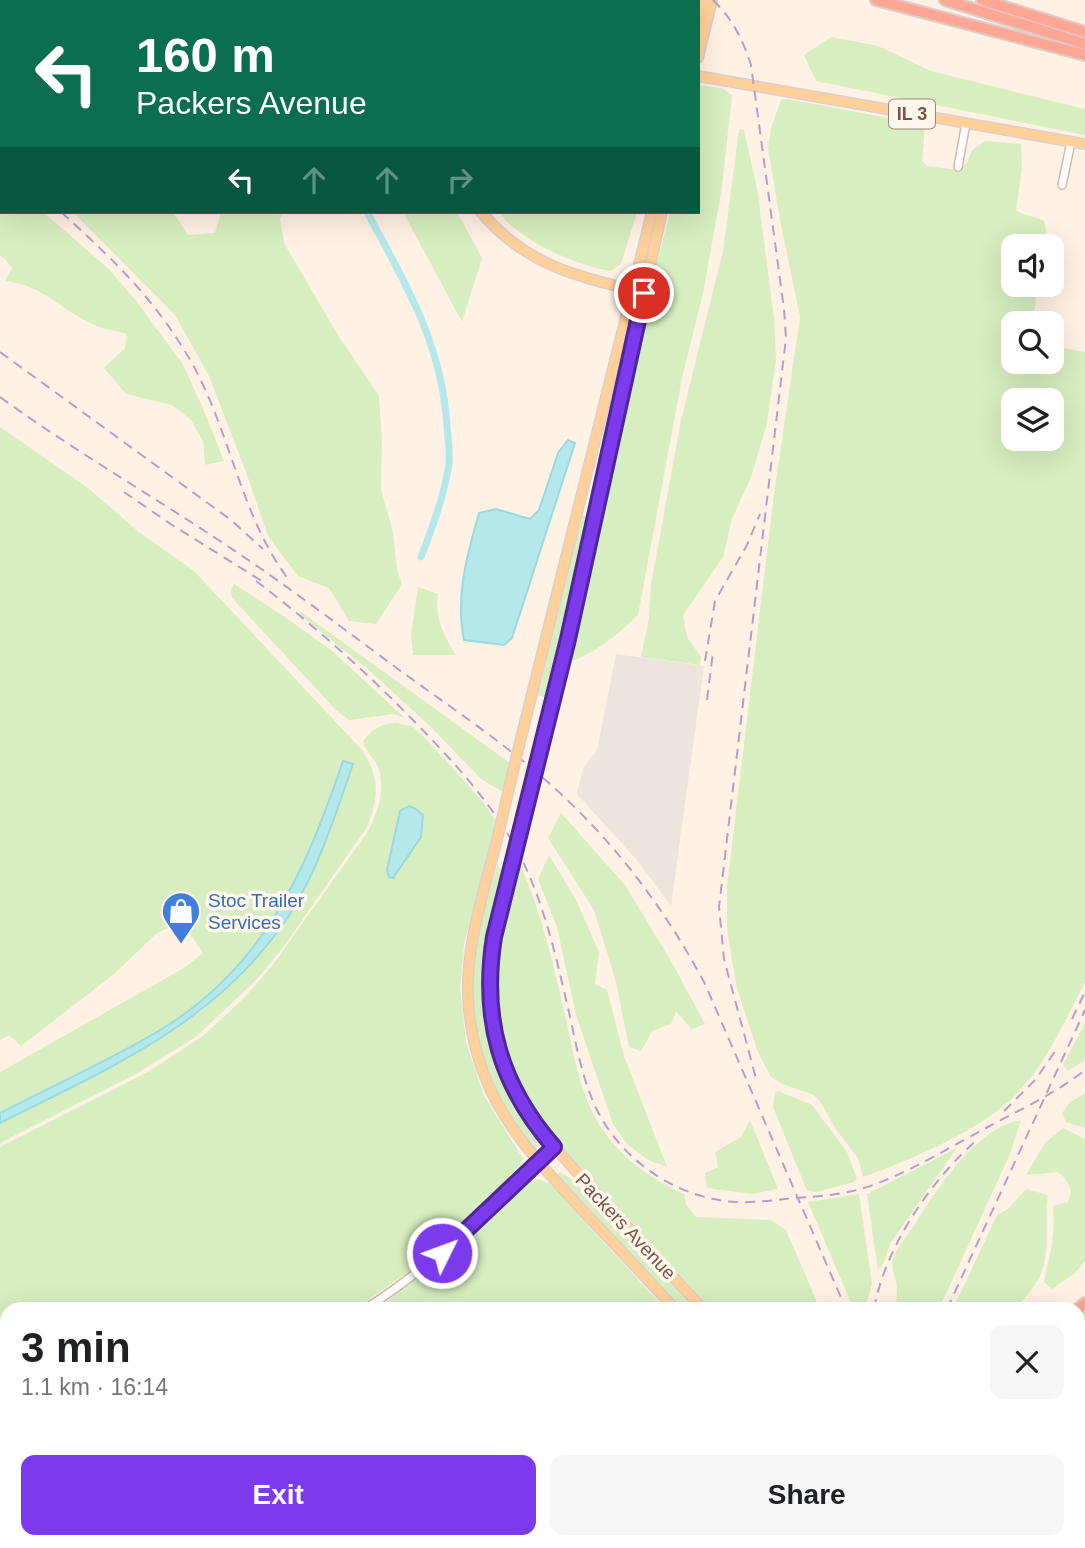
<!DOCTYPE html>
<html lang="en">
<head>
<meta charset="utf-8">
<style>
  :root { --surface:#fff; --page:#f6f6f6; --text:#202124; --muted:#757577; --accent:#7c3aed }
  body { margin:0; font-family:Helvetica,sans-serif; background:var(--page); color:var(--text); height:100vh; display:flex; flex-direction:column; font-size:26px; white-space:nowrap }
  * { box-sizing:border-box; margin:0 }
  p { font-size:23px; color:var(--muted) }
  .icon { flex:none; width:38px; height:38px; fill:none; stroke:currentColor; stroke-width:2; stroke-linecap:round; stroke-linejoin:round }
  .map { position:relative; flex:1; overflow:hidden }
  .sheet { position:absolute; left:0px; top:1302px; width:1085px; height:247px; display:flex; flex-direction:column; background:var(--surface); border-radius:21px 21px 0 0; box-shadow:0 7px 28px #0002 }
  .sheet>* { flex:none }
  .top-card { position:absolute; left:0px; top:0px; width:700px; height:214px; box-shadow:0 7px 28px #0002; background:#0b6e4f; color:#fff; overflow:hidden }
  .tools { position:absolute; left:1001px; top:234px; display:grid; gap:14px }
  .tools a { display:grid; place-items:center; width:63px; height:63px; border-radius:14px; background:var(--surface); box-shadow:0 7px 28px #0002; font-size:35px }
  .pin { position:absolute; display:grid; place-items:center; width:60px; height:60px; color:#fff; margin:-30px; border:4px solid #fff; border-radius:50%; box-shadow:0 2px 7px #0007 }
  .me { position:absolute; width:77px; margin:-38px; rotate:48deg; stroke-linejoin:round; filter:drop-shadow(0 0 5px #0008) }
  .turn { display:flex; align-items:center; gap:24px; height:147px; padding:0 21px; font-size:32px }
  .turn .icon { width:91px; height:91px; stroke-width:2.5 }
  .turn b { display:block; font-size:49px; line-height:60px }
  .lanes { display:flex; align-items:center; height:66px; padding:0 21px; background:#0003; justify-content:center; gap:35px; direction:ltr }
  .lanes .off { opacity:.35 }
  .round { display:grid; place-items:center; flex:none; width:74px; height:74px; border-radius:14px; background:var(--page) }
  .summary { display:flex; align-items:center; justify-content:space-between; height:119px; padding:0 21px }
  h1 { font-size:42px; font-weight:600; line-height:52px }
  .cta { display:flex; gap:14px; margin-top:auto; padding:14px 21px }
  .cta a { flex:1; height:80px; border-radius:14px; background:var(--accent); color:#fff; font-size:28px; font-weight:600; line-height:80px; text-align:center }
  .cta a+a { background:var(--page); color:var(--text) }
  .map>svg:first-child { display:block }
  .industrial { fill:#ede4de }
  .green { fill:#d7eec0; fill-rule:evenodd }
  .water { fill:#b5e8ea; stroke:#9ad9dd; stroke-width:2 }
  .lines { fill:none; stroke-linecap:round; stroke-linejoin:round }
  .canal { stroke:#b5e8ea; stroke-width:7 }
  .minor-casing { stroke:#d4b9aa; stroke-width:10 }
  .major-casing { stroke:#dacfcb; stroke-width:12 }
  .highway-casing { stroke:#dacfcb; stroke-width:14 }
  .minor { stroke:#fff; stroke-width:7 }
  .major { stroke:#ffd09a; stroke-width:9 }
  .highway { stroke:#ffa694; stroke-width:10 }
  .rail { stroke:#b2a0ca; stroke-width:2; stroke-dasharray:10 7; stroke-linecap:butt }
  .major-bridge-casing { stroke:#dacfcb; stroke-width:12; stroke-linecap:butt }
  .major-bridge { stroke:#ffd09a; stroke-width:9 }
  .route-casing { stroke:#51269a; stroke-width:18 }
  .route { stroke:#7c3aed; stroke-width:12 }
  .labels { text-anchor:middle; stroke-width:7; stroke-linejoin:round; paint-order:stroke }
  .shield { fill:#fff6ec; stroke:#a28578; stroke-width:2 }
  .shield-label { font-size:18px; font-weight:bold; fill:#7a5446 }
  .shop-label { font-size:19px; fill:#366cbe; stroke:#fff6ec; text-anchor:start }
  .street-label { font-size:19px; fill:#7a5446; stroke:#fff6ec }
</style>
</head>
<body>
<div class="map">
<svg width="1085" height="1548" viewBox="0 0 1085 1548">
  <rect width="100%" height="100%" fill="#fff1e3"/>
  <polygon class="industrial" points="616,654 704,666 671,906 637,860 577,794 583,768 597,750"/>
  <g class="green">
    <polygon points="0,0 76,2 2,2 2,149"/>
    <polygon points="438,0 639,0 447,2"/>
    <polygon points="831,37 878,46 931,71 1085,109 1085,135 816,81 804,55"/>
    <path d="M 698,85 L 722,88 L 732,95 L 722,187 L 703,294 L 682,378 L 638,615 C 619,633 594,655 568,662 L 627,382 L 670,212 L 698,212 Z"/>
    <path d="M 788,99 L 925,125 L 922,161 L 927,166 L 959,170 L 967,163 L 972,150 L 985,141 L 1021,144 L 1022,168 L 1016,210 C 1025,217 1034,215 1044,221 L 1046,229 L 1044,247 L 1013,247 L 1013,285 L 1038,285 L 1032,324 L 1013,324 L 1013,362 L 1052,362 L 1052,346 L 1085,352 L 1085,982 C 1063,1024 1043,1072 1006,1104 C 971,1134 908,1161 863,1177 L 858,1158 L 837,1131 L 819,1100 L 812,1094 L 782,1084 L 771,1077 L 757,1050 L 737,988 L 732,961 L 727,927 L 727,886 L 774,494 L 800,317 L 780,220 L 768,149 L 771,128 L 780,103 L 781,100 ZM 1013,401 L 1052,401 L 1052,439 L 1013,439 Z"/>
    <polygon points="739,129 744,130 757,188 774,318 776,360 772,387 766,427 751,477 732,519 723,557 683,615 687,637 701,657 700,665 641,657 649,618 651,585 681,420 723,251"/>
    <path d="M 0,170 L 2,212 L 43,212 L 109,269 L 137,302 L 182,363 L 202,406 L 224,461 L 205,465 L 203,441 L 191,420 L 172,405 L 126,394 L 104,368 L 125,348 L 127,334 C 117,331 105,330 95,325 C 61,311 44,285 5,281 L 12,268 L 5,259 L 0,256 Z"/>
    <polygon points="73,212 173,212 188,235 215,233 221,212 284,212 280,218 284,243 338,335 379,396 382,441 381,489 393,532 397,570 402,584 376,624 349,621 329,588 298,576 268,536 246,472 209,376 175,315"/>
    <polygon points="403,212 457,212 482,258 462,322"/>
    <path d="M 499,212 L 637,212 L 621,264 L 610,271 C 576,265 519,241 499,212 Z"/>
    <path d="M 0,427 L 88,488 L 139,532 L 194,571 L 362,750 C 380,777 379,797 367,827 L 282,949 L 257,979 L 196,1037 L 134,1075 L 0,1143 L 0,1123 L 59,1094 L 200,1012 L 232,984 L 287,917 L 331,828 L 353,765 L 343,762 C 305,873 262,969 157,1032 C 106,1062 52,1086 0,1113 L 0,1072 L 184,968 L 203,953 L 182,922 L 157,933 L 114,974 L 21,1046 L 9,1035 L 0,1040 Z"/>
    <polygon points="582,515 590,517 548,697 538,696"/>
    <polygon points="234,584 285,617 331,650 405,718 393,714 349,720 337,711 232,598 231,590"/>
    <path d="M 418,587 L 438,594 C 435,619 443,634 456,655 L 413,655 L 411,634 Z"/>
    <polygon points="301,612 510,763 503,792 481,779 431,727 371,672 299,614"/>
    <path d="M 397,723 L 412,726 L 427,740 L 483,802 L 496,821 L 464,944 L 460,989 L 466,1042 L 484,1096 L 523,1159 L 518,1173 L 505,1188 L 418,1265 L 355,1309 L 7,1309 L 7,1542 L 99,1542 L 100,1548 L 0,1548 L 0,1147 L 148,1072 L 203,1036 L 245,997 L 272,966 L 369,830 C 378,811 387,785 377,765 C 372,756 365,750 363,741 C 373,728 381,724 397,723 Z"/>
    <polygon points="561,813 625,885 671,961 705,1024 691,1029 676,1011 671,1024 652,1031 641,1051 629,1047 616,982 594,910 548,838"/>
    <polygon points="549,855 576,900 599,952 595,984 607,990 624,1056 667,1167 648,1160 627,1144 613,1124 576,1015 557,927 538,879"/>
    <path d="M 520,864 C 540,910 552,958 563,1007 C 573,1047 578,1093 602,1129 C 622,1158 652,1180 684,1194 L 686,1205 L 696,1217 L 771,1220 L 786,1230 L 820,1309 L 711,1309 L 556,1141 C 517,1091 491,1033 496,968 C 498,933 511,897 520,864 Z"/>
    <path d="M 497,866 L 505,873 C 487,944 475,1007 503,1078 C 512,1100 526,1119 536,1140 L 537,1151 C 490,1103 468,1027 475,961 C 478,929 488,897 497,866 Z"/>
    <polygon points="1085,1023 1085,1060 1068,1071 1063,1065"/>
    <polygon points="778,1091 812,1105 847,1152 857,1179 854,1182 816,1192 807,1191 773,1107 775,1092"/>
    <polygon points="1085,1094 1085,1128 1066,1122 1062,1113 1070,1102"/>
    <polygon points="750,1120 778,1189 752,1194 707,1188 705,1173 718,1167 715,1152 741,1137"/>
    <path d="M 1021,1120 L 1010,1154 L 939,1309 L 894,1309 C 895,1304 897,1298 897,1293 C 898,1279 889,1269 894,1256 C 899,1245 908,1234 915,1224 C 937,1189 977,1127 1021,1120 Z"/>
    <path d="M 1063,1128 L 1085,1139 L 1085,1261 L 1075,1273 L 1052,1289 L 1044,1282 C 1050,1254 1056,1235 1053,1206 L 1068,1202 C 1074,1188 1068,1181 1058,1172 L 1026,1175 L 1045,1143 Z"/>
    <polygon points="957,1148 891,1242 884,1262 878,1270 867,1194"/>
    <polygon points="560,1172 571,1179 637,1245 695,1309 681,1309 557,1175"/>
    <polygon points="538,1179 550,1184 665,1309 377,1309 457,1248 528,1182"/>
    <path d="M 1026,1189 L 1048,1195 C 1043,1222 1052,1252 1039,1278 C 1033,1289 1024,1299 1016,1309 L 953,1309 L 997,1215 L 1008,1209 Z"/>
    <polygon points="859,1194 872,1284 865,1309 855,1309 852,1305 808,1202"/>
    <polygon points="1085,1308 1085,1359 1078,1370 1078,1315"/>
    <polygon points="1085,1498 1085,1548 1069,1548 1071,1542 1078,1542 1078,1518"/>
    <polygon points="111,1542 440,1542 422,1548 112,1548"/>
    <polygon points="456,1542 650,1542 642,1548 438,1548"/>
    <polygon points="728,1542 800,1542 792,1548 716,1548"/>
  </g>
  <g class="water">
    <path d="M 568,440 L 575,443 L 512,638 L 504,645 L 464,640 C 455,597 467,555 479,513 L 496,509 L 530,519 L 539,510 L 558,453 Z"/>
    <path d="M 343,761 L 353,764 C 335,816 318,871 288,917 C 217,1023 110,1068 0,1123 L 0,1113 C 52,1086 106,1062 157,1032 C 263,969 305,873 343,761 Z"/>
    <polygon points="409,806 416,809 423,815 421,837 393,878 389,877 387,870 399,816 400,811"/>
  </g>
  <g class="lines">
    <path class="canal" d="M 367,212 C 405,283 442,343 447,426 C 448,438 450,452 449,464 C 444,496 433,526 421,557"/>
    <g class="minor-casing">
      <g id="minor">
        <polyline points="958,167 966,123"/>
        <polyline points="1062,185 1071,142"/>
        <path d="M 365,1309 C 436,1264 494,1205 554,1147"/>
        <polyline points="1078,1433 1085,1434"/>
        <polyline points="104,1542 105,1548"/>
      </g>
    </g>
    <g class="major-casing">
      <g id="major">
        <polyline points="265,0 275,2"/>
        <polyline points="698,23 704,0"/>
        <polyline points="698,58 712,0"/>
        <polyline points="698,76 1085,144"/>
        <path d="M 481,212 C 525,264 574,276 638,291"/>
        <polyline points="519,746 652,212"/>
        <polyline points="538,762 568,639 662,212"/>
        <path d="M 497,840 C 484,891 466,944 468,997 C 473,1094 522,1145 584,1212 C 615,1244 645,1277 675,1309"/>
        <path d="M 512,867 C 504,900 492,933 490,966 C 480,1073 539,1131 605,1203 C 638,1238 670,1274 703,1309"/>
        <polyline points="666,1548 675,1542"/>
        <polyline points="800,1548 807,1542"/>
      </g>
    </g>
    <g class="highway-casing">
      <g id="highway">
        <polyline points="876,0 1085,55"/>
        <polyline points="945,0 1085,44"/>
        <polyline points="982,0 1085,32"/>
        <polyline points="1078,1309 1085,1303"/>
        <polyline points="1078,1392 1085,1377"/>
        <polyline points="1078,1493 1085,1478"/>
        <polyline points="975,1542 980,1548"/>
        <polyline points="650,1548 659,1542"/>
        <polyline points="677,1548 687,1542"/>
        <polyline points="705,1548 716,1542"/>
        <polyline points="1033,1548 1034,1542"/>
        <polyline points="1060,1548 1062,1542"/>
      </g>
    </g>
    <use href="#minor" class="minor"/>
    <use href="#major" class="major"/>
    <use href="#highway" class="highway"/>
    <g class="rail">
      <path d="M 713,0 C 732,18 743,40 751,65 L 784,309 L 786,338 L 719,907 L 724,959 L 757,1082"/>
      <polyline points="0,156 2,158"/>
      <path d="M 61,212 C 114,260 157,301 193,365 C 231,434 241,517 289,580"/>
      <polyline points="0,352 231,520 263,549"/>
      <path d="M 0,397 C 73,450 151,495 226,545 C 285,584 341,627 398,669 C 446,704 497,738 542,777 C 610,836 663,905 705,984 L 846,1309"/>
      <polyline points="124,492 172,525 265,583"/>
      <path d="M 256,581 C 310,622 362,668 410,717 C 450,758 488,798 516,848 C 545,902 557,961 571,1021 C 577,1050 583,1080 596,1108 C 621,1160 676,1198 735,1202 C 755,1203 775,1200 795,1198 C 823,1196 852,1194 878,1183 C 915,1169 950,1147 986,1128 C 1019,1110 1055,1094 1085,1070"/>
      <polyline points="705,661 715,601 747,545 760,514"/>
      <polyline points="707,700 713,652"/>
      <polyline points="1072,1019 1085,992"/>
      <polyline points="1004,1111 1036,1079 1058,1047"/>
      <path d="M 874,1309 C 885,1247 931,1180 978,1139"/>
      <polyline points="947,1309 1085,1010"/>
      <polyline points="918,1542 920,1548"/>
    </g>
    <g class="major-bridge-casing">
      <g id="major-bridge">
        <polyline points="497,840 519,746"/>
        <polyline points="512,867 538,762"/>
        <polyline points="1078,1382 1085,1379"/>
      </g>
    </g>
    <use href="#major-bridge" class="major-bridge"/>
  </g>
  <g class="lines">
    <g class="route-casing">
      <path id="route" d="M 442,1253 L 554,1147 C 500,1085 481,1019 494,937 L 568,639 L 644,293"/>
    </g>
    <use href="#route" class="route"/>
  </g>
  <defs>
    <g id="shop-pin" transform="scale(2.0125)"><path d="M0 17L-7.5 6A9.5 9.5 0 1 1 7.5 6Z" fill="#3f7fe0" stroke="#fff6ec"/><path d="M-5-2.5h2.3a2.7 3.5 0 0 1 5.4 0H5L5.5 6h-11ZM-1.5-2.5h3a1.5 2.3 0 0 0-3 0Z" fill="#fff"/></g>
  </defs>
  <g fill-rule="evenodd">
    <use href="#shop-pin" x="181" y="911"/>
  </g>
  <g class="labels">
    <rect class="shield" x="889" y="99.5" width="46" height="29" rx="5"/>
    <g class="shield-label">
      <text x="912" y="120">IL 3</text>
    </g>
    <g class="shop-label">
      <text x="208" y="907">Stoc Trailer<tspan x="208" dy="22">Services</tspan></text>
    </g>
    <g class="street-label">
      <text transform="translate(626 1226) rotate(47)" y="7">Packers Avenue</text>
    </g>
  </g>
</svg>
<div class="tools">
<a><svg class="icon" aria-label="sound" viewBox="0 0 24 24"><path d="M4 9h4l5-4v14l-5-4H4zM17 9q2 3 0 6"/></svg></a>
<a><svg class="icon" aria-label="search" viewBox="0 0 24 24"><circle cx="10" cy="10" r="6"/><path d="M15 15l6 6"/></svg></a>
<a><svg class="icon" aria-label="layers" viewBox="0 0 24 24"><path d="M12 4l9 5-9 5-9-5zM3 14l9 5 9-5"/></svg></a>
</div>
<div class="pin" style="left:644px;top:293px;background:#d93025"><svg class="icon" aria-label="arrive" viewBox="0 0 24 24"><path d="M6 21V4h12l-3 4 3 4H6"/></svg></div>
<svg class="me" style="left:442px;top:1253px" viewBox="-20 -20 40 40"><circle r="17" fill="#7c3aed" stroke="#fff" stroke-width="3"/><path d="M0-11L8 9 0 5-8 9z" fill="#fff"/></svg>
<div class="top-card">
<div class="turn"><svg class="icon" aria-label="left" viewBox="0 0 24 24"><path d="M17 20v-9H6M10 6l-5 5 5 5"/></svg><div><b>160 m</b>Packers Avenue</div></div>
<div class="lanes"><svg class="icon" aria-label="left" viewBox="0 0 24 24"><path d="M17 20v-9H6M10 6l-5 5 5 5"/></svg><svg class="icon off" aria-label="ahead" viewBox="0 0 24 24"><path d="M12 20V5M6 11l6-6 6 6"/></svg><svg class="icon off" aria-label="ahead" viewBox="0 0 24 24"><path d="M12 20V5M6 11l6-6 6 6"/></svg><svg class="icon off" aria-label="right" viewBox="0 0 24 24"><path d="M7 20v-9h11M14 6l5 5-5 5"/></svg></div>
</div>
<section class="sheet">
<div class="summary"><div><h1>3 min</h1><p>1.1 km · 16:14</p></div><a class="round"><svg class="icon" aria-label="close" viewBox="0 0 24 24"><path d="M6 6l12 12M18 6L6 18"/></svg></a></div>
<div class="cta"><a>Exit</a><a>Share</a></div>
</section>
</div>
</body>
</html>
